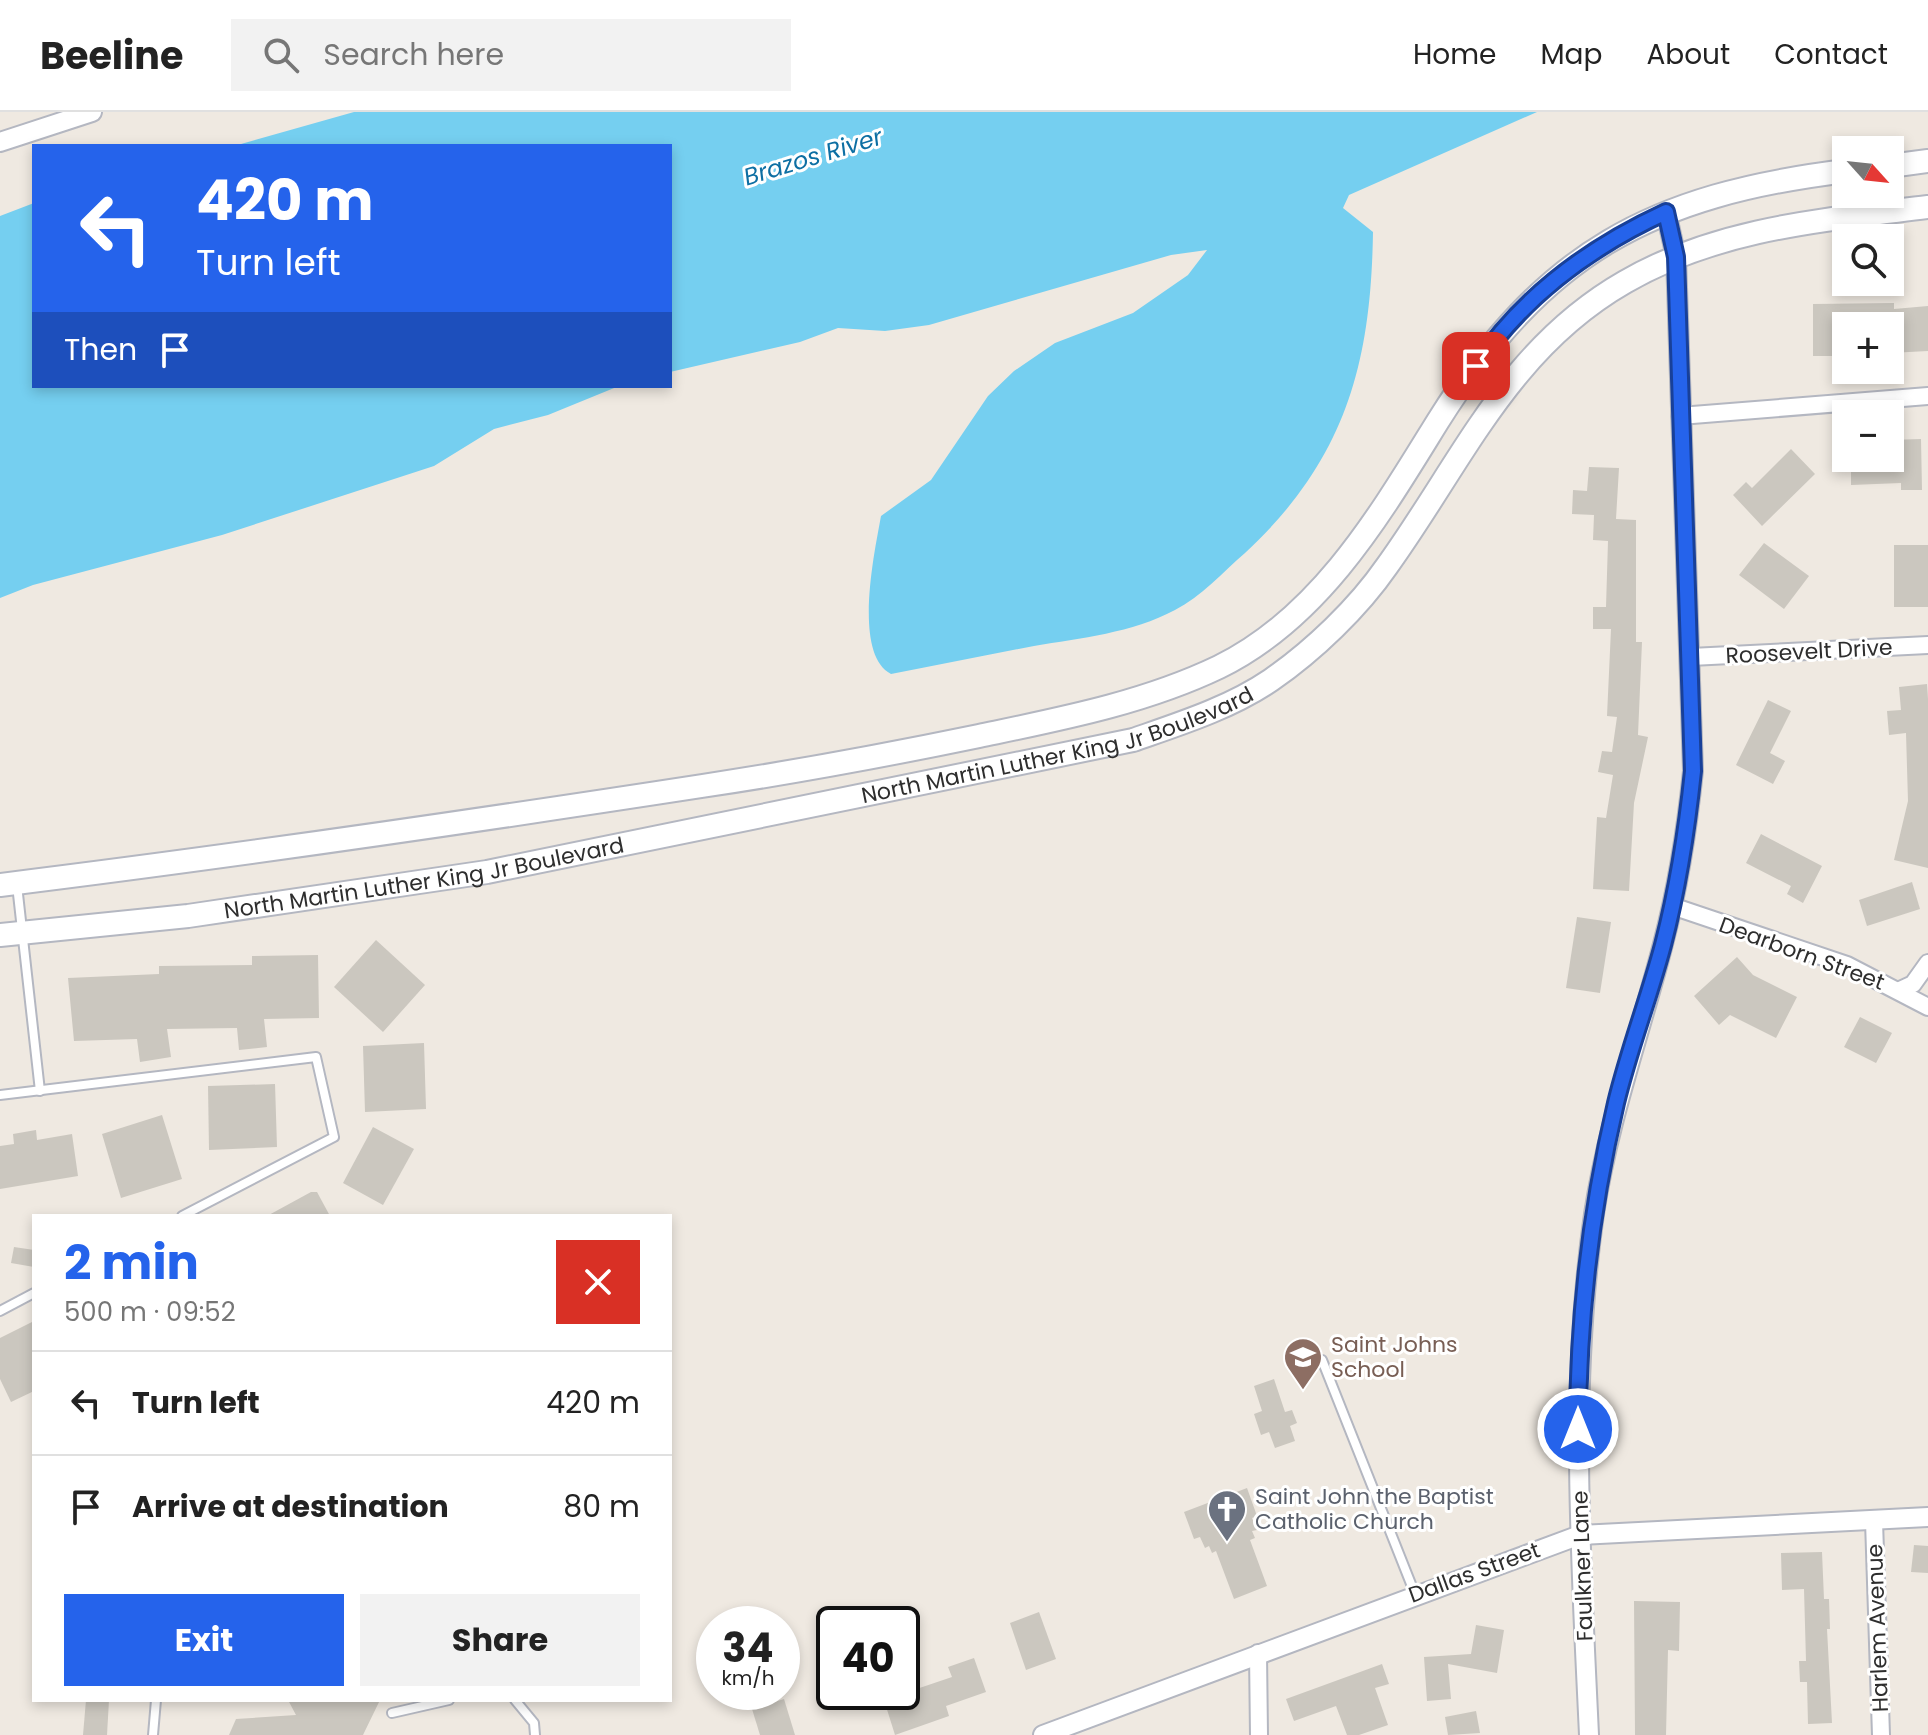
<!DOCTYPE html>
<html lang="en">
<head>
<meta charset="utf-8">
<style>
  :root { --surface:#fff; --page:#f2f2f2; --text:#222; --muted:#767676; --line:#e0e0e0; --accent:#2563eb }
  body { margin:0; font-family:Poppins,sans-serif; background:var(--page); color:var(--text); height:100vh; display:flex; flex-direction:column; font-size:30px; white-space:nowrap }
  * { box-sizing:border-box; margin:0 }
  p { font-size:26px; color:var(--muted) }
  .icon { flex:none; width:44px; height:44px; fill:none; stroke:currentColor; stroke-width:2; stroke-linecap:round; stroke-linejoin:round }
  .map { position:relative; flex:1; overflow:hidden }
  .sheet { position:absolute; left:32px; top:1102px; width:640px; height:488px; display:flex; flex-direction:column; background:var(--surface); border-radius:0px; box-shadow:0 4px 12px #0003 }
  .sheet>* { flex:none }
  .banner { position:absolute; left:32px; top:32px; width:640px; height:244px; border-radius:0px; box-shadow:0 4px 12px #0003; background:#2563eb; color:#fff; overflow:hidden }
  .needle { width:52px; rotate:117deg }
  .controls { position:absolute; left:1832px; top:24px; display:grid; gap:16px }
  .controls a { display:grid; place-items:center; width:72px; height:72px; border-radius:0px; background:var(--surface); box-shadow:0 4px 12px #0003; font-size:40px }
  .speed { position:absolute; left:696px; top:1494px; display:flex; gap:16px; font-size:40px; font-weight:700; text-align:center }
  .speed>* { display:grid; place-content:center; width:104px; height:104px; border-radius:50%; background:var(--surface); box-shadow:0 4px 12px #0003; line-height:1 }
  .speed small { font-size:20px; font-weight:400 }
  .speed .limit { border:4px solid #111; border-radius:12px; background:#fff; color:#111 }
  .pin { position:absolute; display:grid; place-items:center; width:68px; height:68px; color:#fff; margin:-34px; border-radius:16px; box-shadow:0 4px 12px #0006 }
  .me { position:absolute; width:88px; margin:-44px; rotate:0deg; stroke-linejoin:round; filter:drop-shadow(0 0 6px #0008) }
  .turn { display:flex; align-items:center; gap:28px; height:168px; padding:0 32px; font-size:36px }
  .turn .icon { width:104px; height:104px; stroke-width:2.5 }
  .turn b { display:block; font-size:56px; line-height:68px }
  .then { display:flex; align-items:center; height:76px; padding:0 32px; background:#0003; gap:16px; font-size:30px }
  .round { display:grid; place-items:center; flex:none; width:84px; height:84px; border-radius:0px; background:var(--page) }
  .headline { display:flex; align-items:center; justify-content:space-between; height:136px; padding:0 32px }
  h1 { font-size:48px; font-weight:700; line-height:60px; color:var(--accent) }
  .cta { display:flex; gap:16px; margin-top:auto; padding:16px 32px }
  .cta a { flex:1; height:92px; border-radius:0px; background:var(--accent); color:#fff; font-size:32px; font-weight:700; line-height:92px; text-align:center }
  .cta a+a { background:var(--page); color:var(--text) }
  ul { padding:0; list-style:none }
  li { display:flex; align-items:center; gap:24px; height:104px; padding:0 32px; border-top:2px solid var(--line) }
  li div { flex:1 }
  li b { display:block; font-size:30px }
  li em { font-style:normal }
  header { display:flex; align-items:center; gap:48px; box-sizing:border-box; height:112px; padding:0 40px; background:var(--surface); border-bottom:2px solid var(--line) }
  header strong { font-size:38px }
  nav { display:flex; gap:44px; margin-inline-start:auto; font-size:28px }
  .search { width:560px; height:72px; background:var(--page); display:flex; align-items:center; gap:20px; box-sizing:border-box; padding:0 28px; border-radius:0px; color:var(--muted); font-size:30px }
  .map>svg:first-child { display:block }
  .water { fill:#75cff0 }
  .building { fill:#cbc7bf }
  .lines { fill:none; stroke-linecap:round; stroke-linejoin:round }
  .service-casing { stroke:#b4b7c1; stroke-width:12 }
  .minor-casing { stroke:#b4b7c1; stroke-width:20 }
  .tertiary-casing { stroke:#b4b7c1; stroke-width:22 }
  .secondary-casing { stroke:#b4b7c1; stroke-width:26 }
  .service { stroke:#fff; stroke-width:8 }
  .minor { stroke:#fff; stroke-width:16 }
  .tertiary { stroke:#fff; stroke-width:18 }
  .secondary { stroke:#fff; stroke-width:22 }
  .route-casing { stroke:#184099; stroke-width:20 }
  .route { stroke:#2563eb; stroke-width:14 }
  .labels { text-anchor:middle; stroke-width:6; stroke-linejoin:round; paint-order:stroke }
  .street-label { font-size:22px; fill:#2e2e2e; stroke:#fff }
  .education-label { font-size:22px; fill:#785e54; stroke:#fff; text-anchor:start }
  .worship-label { font-size:22px; fill:#5b616d; stroke:#fff; text-anchor:start }
  .water-label { font-size:24px; font-style:italic; fill:#0d6fa3; stroke:#fff }
</style>
</head>
<body>
<header>
<strong>Beeline</strong>
<div class="search"><svg class="icon" aria-label="search" viewBox="0 0 24 24"><circle cx="10" cy="10" r="6"/><path d="M15 15l6 6"/></svg>Search here</div>
<nav><a>Home</a><a>Map</a><a>About</a><a>Contact</a></nav>
</header>
<div class="map">
<svg width="1928" height="1623" viewBox="0 0 1928 1623">
  <rect width="100%" height="100%" fill="#efe9e1"/>
  <g class="water">
    <path d="M 354,0 L 1537,0 L 1349,83 L 1343,96 L 1373,120 C 1371,253 1345,348 1245,441 C 1223,460 1201,485 1175,498 C 1132,521 1081,526 1034,534 C 986,543 939,553 891,562 C 852,542 875,438 881,404 L 931,368 L 988,284 L 1014,259 L 1055,231 L 1133,201 L 1188,163 L 1207,138 L 1171,143 L 929,213 L 885,219 L 838,216 L 800,230 L 670,260 L 670,34 L 234,34 Z"/>
    <polygon points="34,91 34,274 619,274 548,303 494,317 434,354 222,423 33,473 0,486 0,104"/>
  </g>
  <g class="building">
    <polygon points="1894,191 1894,197 1928,194 1928,239 1890,241 1890,214 1846,214 1846,244 1813,244 1813,192"/>
    <polygon points="1921,327 1922,378 1901,378 1901,371 1851,373 1851,346 1890,346 1890,328"/>
    <polygon points="1791,337 1815,362 1762,414 1733,383 1746,370 1752,376"/>
    <polygon points="1589,355 1619,356 1616,407 1636,408 1636,530 1642,530 1638,623 1648,625 1634,691 1629,779 1593,777 1597,705 1606,706 1613,663 1598,660 1602,639 1612,640 1617,605 1607,604 1611,517 1593,517 1593,495 1606,495 1608,429 1593,428 1594,403 1572,402 1573,378 1587,379"/>
    <polygon points="1764,431 1809,464 1784,497 1739,463"/>
    <rect x="1894" y="433" width="34" height="62"/>
    <polygon points="1927,572 1928,587 1928,756 1894,748 1908,689 1906,621 1889,623 1887,599 1901,598 1899,575"/>
    <polygon points="1768,588 1791,599 1770,641 1785,649 1773,672 1736,653"/>
    <polygon points="1761,722 1822,754 1803,791 1787,782 1791,774 1746,751"/>
    <polygon points="1912,770 1920,797 1867,814 1859,788"/>
    <polygon points="1577,805 1611,810 1600,881 1566,876"/>
    <polygon points="376,828 425,873 383,920 334,875"/>
    <polygon points="318,843 319,906 264,907 267,935 239,938 237,916 167,917 171,945 140,950 137,927 74,929 68,866 159,862 159,854 252,853 252,844"/>
    <polygon points="1737,845 1753,863 1797,885 1776,926 1730,903 1719,913 1694,884"/>
    <polygon points="1860,905 1892,921 1876,951 1844,935"/>
    <polygon points="424,931 426,997 365,1000 363,934"/>
    <polygon points="275,972 277,1035 209,1038 208,974"/>
    <polygon points="162,1003 182,1067 121,1086 102,1022"/>
    <polygon points="373,1015 414,1037 383,1093 343,1071"/>
    <polygon points="36,1018 37,1028 72,1022 78,1064 0,1077 0,1034 14,1032 13,1022"/>
    <polygon points="311,1080 317,1080 330,1104 267,1104"/>
    <polygon points="14,1135 34,1138 34,1155 11,1151"/>
    <polygon points="34,1209 34,1279 11,1290 0,1267 0,1226"/>
    <polygon points="1274,1267 1285,1300 1292,1298 1297,1311 1290,1314 1295,1329 1275,1336 1269,1320 1261,1323 1254,1302 1262,1299 1254,1274"/>
    <polygon points="1247,1376 1257,1404 1252,1406 1257,1418 1252,1419 1255,1426 1250,1428 1267,1474 1234,1487 1216,1439 1212,1441 1209,1434 1205,1436 1200,1425 1194,1427 1184,1400"/>
    <polygon points="1914,1433 1928,1434 1928,1461 1911,1460"/>
    <polygon points="1822,1440 1824,1487 1829,1487 1830,1517 1827,1517 1832,1611 1808,1612 1807,1570 1800,1570 1799,1549 1806,1549 1804,1477 1782,1478 1781,1441"/>
    <polygon points="1634,1489 1680,1490 1679,1539 1668,1538 1666,1623 1635,1623"/>
    <polygon points="1039,1500 1056,1547 1026,1558 1010,1511"/>
    <polygon points="1476,1513 1504,1518 1497,1561 1448,1552 1451,1587 1427,1589 1424,1545 1471,1542"/>
    <polygon points="974,1546 986,1580 946,1594 949,1604 895,1623 884,1588 952,1565 948,1555"/>
    <polygon points="1382,1552 1389,1572 1375,1576 1388,1613 1359,1623 1347,1623 1336,1594 1294,1609 1286,1587"/>
    <polygon points="784,1587 795,1623 760,1623 752,1597"/>
    <polygon points="86,1588 109,1588 107,1623 83,1623"/>
    <polygon points="288,1588 380,1588 363,1623 229,1623 236,1607 296,1603"/>
    <polygon points="1476,1599 1480,1621 1448,1623 1445,1605"/>
  </g>
  <g class="lines">
    <g class="service-casing">
      <g id="service">
        <polyline points="17,773 40,979"/>
        <polyline points="0,983 316,945 334,1025 182,1104"/>
        <polyline points="0,1199 34,1181"/>
        <polyline points="1322,1248 1415,1482"/>
        <polyline points="515,1588 534,1611 535,1623"/>
        <polyline points="392,1601 449,1588"/>
        <polyline points="153,1623 156,1588"/>
      </g>
    </g>
    <g class="minor-casing">
      <g id="minor">
        <polyline points="1680,304 1928,284"/>
        <polyline points="1691,545 1928,533"/>
        <polyline points="1672,794 1847,853 1928,895"/>
        <polyline points="1900,878 1913,872 1928,851"/>
        <polyline points="1874,1409 1881,1623"/>
        <polyline points="1258,1541 1259,1623"/>
      </g>
    </g>
    <g class="tertiary-casing">
      <g id="tertiary">
        <polyline points="0,30 92,0"/>
        <polyline points="1043,1623 1580,1423 1928,1405"/>
        <path d="M 1589,1623 C 1581,1448 1569,1276 1594,1102 C 1608,1009 1640,922 1663,832 C 1678,775 1687,717 1693,659 L 1676,145 L 1666,100"/>
      </g>
    </g>
    <g class="secondary-casing">
      <g id="secondary">
        <polyline points="1890,54 1928,49"/>
        <path d="M 0,773 C 235,744 468,710 702,674 C 795,660 887,643 979,624 C 1060,607 1144,591 1219,555 C 1321,505 1381,401 1438,309 C 1544,140 1651,83 1846,59"/>
        <path id="s1" d="M 0,823 L 188,804 L 487,760 L 1133,628 C 1179,612 1230,596 1271,568 C 1313,539 1358,496 1387,454 C 1462,350 1508,237 1625,170 C 1718,116 1824,108 1928,95"/>
      </g>
    </g>
    <use href="#service" class="service"/>
    <use href="#minor" class="minor"/>
    <use href="#tertiary" class="tertiary"/>
    <use href="#secondary" class="secondary"/>
  </g>
  <g class="lines">
    <g class="route-casing">
      <path id="route" d="M 1476,254 C 1523,184 1590,135 1666,100 L 1676,145 L 1693,659 C 1687,717 1678,775 1663,833 C 1649,886 1629,937 1616,991 C 1591,1097 1578,1208 1578,1317"/>
    </g>
    <use href="#route" class="route"/>
  </g>
  <defs>
    <g id="school-pin" transform="scale(2)"><path d="M0 17L-7.5 6A9.5 9.5 0 1 1 7.5 6Z" fill="#8d6e63" stroke="#fff"/><path d="M0-5L7-2L0 1L-7-2ZM-4 1L0 2.5L4 1V4Q0 6-4 4Z" fill="#fff"/></g>
    <g id="church-pin" transform="scale(2)"><path d="M0 17L-7.5 6A9.5 9.5 0 1 1 7.5 6Z" fill="#6b7280" stroke="#fff"/><path d="M-1.2-6h2.4v3.5h3.3v2.4h-3.3V6h-2.4V-.1h-3.3v-2.4h3.3Z" fill="#fff"/></g>
  </defs>
  <g fill-rule="evenodd">
    <use href="#school-pin" x="1303" y="1245"/>
    <use href="#church-pin" x="1227" y="1397"/>
  </g>
  <g class="labels">
    <g class="street-label">
      <text transform="translate(1809 539) rotate(-3)" y="8">Roosevelt Drive</text>
      <text dy="8" stroke="none"><textPath href="#s1" startOffset="1076">North Martin Luther King Jr Boulevard</textPath></text>
      <text dy="8" stroke="none"><textPath href="#s1" startOffset="428">North Martin Luther King Jr Boulevard</textPath></text>
      <text transform="translate(1802 841) rotate(20)" y="8">Dearborn Street</text>
      <text transform="translate(1582 1454) rotate(-92)" y="8">Faulkner Lane</text>
      <text transform="translate(1474 1460) rotate(-20)" y="8">Dallas Street</text>
      <text transform="translate(1877 1516) rotate(-92)" y="8">Harlem Avenue</text>
    </g>
    <g class="education-label">
      <text x="1331" y="1240">Saint Johns<tspan x="1331" dy="25">School</tspan></text>
    </g>
    <g class="worship-label">
      <text x="1255" y="1392">Saint John the Baptist<tspan x="1255" dy="25">Catholic Church</tspan></text>
    </g>
    <g class="water-label">
      <text transform="translate(813 45) rotate(-17)" y="8">Brazos River</text>
    </g>
  </g>
</svg>
<div class="controls">
<a><svg class="needle" viewBox="-14 -14 28 28"><path d="M0-13l5 13h-10z" fill="#e53935"/><path d="M0 13l5-13h-10z" fill="#767676"/></svg></a>
<a><svg class="icon" aria-label="search" viewBox="0 0 24 24"><circle cx="10" cy="10" r="6"/><path d="M15 15l6 6"/></svg></a>
<a>+</a>
<a>−</a>
</div>
<div class="speed"><div>34<small>km/h</small></div><div class="limit">40</div></div>
<div class="pin" style="left:1476px;top:254px;background:#d93025"><svg class="icon" aria-label="arrive" viewBox="0 0 24 24"><path d="M6 21V4h12l-3 4 3 4H6"/></svg></div>
<svg class="me" style="left:1578px;top:1317px" viewBox="-20 -20 40 40"><circle r="17" fill="#2563eb" stroke="#fff" stroke-width="3"/><path d="M0-11L8 9 0 5-8 9z" fill="#fff"/></svg>
<div class="banner">
<div class="turn"><svg class="icon" aria-label="left" viewBox="0 0 24 24"><path d="M17 20v-9H6M10 6l-5 5 5 5"/></svg><div><b>420 m</b>Turn left</div></div>
<div class="then">Then<svg class="icon" aria-label="arrive" viewBox="0 0 24 24"><path d="M6 21V4h12l-3 4 3 4H6"/></svg></div>
</div>
<section class="sheet">
<div class="headline"><div><h1>2 min</h1><p>500 m · 09:52</p></div><a class="round" style="background:#d93025;color:#fff"><svg class="icon" aria-label="close" viewBox="0 0 24 24"><path d="M6 6l12 12M18 6L6 18"/></svg></a></div>
<ul>
<li><svg class="icon" aria-label="left" viewBox="0 0 24 24"><path d="M17 20v-9H6M10 6l-5 5 5 5"/></svg><div><b>Turn left</b></div><em>420 m</em></li>
<li><svg class="icon" aria-label="arrive" viewBox="0 0 24 24"><path d="M6 21V4h12l-3 4 3 4H6"/></svg><div><b>Arrive at destination</b></div><em>80 m</em></li>
</ul>
<div class="cta"><a>Exit</a><a>Share</a></div>
</section>
</div>
</body>
</html>
